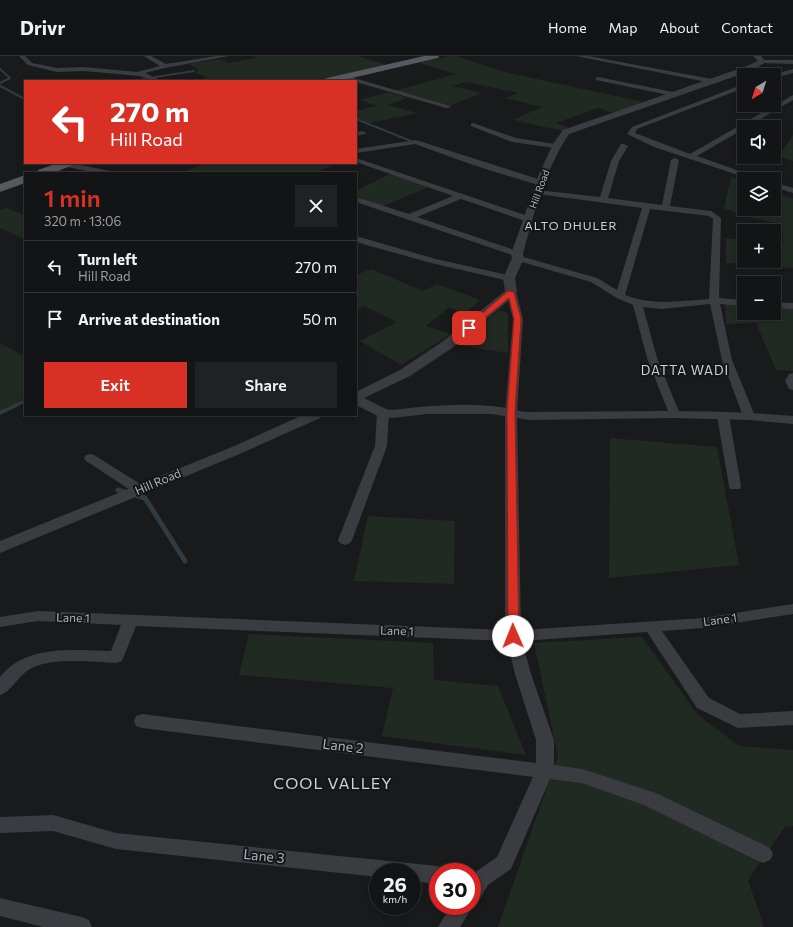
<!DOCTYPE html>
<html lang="en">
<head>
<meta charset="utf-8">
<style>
  :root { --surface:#131415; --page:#202122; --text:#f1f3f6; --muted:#9d9ea0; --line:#323334; --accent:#d93025 }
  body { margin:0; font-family:Commissioner,sans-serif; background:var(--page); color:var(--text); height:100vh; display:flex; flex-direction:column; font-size:15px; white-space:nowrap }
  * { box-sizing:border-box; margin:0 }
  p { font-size:13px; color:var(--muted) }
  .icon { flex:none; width:22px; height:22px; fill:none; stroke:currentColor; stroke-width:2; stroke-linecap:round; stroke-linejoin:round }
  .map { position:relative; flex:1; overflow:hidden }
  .sheet { position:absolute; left:24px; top:116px; width:333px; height:244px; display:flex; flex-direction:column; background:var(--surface); border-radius:0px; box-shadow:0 2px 6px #0003,0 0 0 1px var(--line) }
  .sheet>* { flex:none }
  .hud { position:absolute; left:24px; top:24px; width:333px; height:84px; border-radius:0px; box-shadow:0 2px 6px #0003,0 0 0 1px var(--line); background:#d93025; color:#fff; overflow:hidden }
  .needle { width:26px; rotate:218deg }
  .tools { position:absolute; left:737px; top:12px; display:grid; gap:8px }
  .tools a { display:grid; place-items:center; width:44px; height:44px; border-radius:0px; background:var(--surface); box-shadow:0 2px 6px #0003,0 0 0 1px var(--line); font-size:20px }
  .speed { position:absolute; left:369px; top:807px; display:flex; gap:8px; font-size:20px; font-weight:700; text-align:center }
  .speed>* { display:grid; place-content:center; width:52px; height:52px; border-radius:50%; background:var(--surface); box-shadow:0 2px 6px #0003,0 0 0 1px var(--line); line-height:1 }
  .speed small { font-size:10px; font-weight:400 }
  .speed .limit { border:6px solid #d22; background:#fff; color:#111 }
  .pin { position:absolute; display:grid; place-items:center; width:34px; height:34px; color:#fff; margin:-17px; border-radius:8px; box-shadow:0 2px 6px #0006 }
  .me { position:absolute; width:44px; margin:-22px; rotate:359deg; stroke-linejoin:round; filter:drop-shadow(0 0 3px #0008) }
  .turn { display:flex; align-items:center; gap:14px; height:84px; padding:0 20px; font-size:18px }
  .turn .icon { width:52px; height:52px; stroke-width:2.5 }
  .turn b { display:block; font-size:28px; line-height:34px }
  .round { display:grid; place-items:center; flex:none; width:42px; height:42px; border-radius:0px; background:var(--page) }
  .summary { display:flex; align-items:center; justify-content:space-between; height:68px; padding:0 20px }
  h1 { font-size:24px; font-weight:600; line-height:30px; color:var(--accent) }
  .button { display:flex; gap:8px; margin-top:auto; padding:8px 20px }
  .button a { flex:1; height:46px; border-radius:0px; background:var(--accent); color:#fff; font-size:16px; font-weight:600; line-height:46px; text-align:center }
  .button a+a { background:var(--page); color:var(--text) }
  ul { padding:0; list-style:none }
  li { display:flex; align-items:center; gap:12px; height:52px; padding:0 20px; border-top:1px solid var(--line) }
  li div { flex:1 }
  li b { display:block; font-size:15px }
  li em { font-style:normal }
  header { display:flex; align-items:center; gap:24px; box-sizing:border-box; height:56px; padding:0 20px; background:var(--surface); border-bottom:1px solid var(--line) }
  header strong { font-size:19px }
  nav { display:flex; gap:22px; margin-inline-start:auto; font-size:14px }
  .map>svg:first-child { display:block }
  .green { fill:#212a22 }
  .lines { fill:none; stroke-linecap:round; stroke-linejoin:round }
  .stream-far2 { stroke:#2f3a41; stroke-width:2 }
  .stream-far1 { stroke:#2f3a41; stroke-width:3.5 }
  .stream { stroke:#2f3a41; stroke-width:5 }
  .minor { fill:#3a3c41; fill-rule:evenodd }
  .tertiary { fill:#3a3c41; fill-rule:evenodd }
  .primary { fill:#565960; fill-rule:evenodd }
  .route { fill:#d93025; stroke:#8d1f18 }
  .labels { text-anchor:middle; stroke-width:4; stroke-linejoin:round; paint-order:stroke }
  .far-street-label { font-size:10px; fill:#acb2bc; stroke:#141517 }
  .far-quarter-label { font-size:12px; letter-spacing:1px; fill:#cdd0d7; stroke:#141517 }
  .street-label { font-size:12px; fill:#acb2bc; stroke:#141517 }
  .neighbourhood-label { font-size:13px; letter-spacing:1px; fill:#cdd0d7; stroke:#141517 }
  .near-street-label { font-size:14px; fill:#acb2bc; stroke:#141517 }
  .near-neighbourhood-label { font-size:16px; letter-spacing:1px; fill:#cdd0d7; stroke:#141517 }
</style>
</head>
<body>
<header>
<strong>Drivr</strong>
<nav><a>Home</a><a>Map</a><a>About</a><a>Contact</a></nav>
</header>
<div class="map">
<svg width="793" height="871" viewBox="0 0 793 871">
  <rect width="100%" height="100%" fill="#191a1c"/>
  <g class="green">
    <polygon points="254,0 357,0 387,9 320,25 194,25 207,22 195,16 198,15 198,13 189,8 221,3 228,7 257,2"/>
    <polygon points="449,0 456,0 505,16 644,46 614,57 598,52 556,67 569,72 563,75 513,64 542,51 505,42 519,37 466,26 452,30 482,37 449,50 394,35 456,18 419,7"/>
    <polygon points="389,36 407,42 388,49 418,57 368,67 356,62 356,55 376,50 360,44"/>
    <polygon points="793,79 793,105 778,101"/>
    <polygon points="205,107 323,107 331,110 316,117 201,117 187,115"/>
    <polygon points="390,118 429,131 383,150 356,141 356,135"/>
    <polygon points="731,121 744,125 744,153 774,153 774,136 793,143 793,212 726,207 726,182 744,184 744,205 774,205 774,187 783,187 782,168 743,160 724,152"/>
    <polygon points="6,152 25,159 25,183 0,172 0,154"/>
    <polygon points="371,213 423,235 437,228 480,244 464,258 449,251 426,270 451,278 401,309 360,285 397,266 364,250 356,255 356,219"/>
    <polygon points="725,247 744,249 744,257 774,257 774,251 793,253 793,315 776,314 756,267 726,268"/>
    <polygon points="499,254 508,257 508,297 456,289"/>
    <polygon points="0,287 25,301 25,342 0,357"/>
    <polygon points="610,382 717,391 739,509 609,522"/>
    <polygon points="368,460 455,465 454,528 354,525"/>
    <polygon points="249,578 433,587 434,624 498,630 526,699 382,680 393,632 239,619"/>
    <polygon points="642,581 698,659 739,690 793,694 793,770 785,771 748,824 764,871 498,871 558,700 534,587"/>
  </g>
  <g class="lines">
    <g class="stream-far2">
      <polyline points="0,13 10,22 0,27"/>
      <polyline points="155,21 194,15"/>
      <polyline points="135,25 145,23"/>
      <polyline points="0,30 25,43"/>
      <polyline points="356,63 416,87"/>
    </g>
    <polyline class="stream-far1" points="0,357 25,345"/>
    <polyline class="stream" points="118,434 145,442 185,505"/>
    <g class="minor">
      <polygon points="19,0 25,0 32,7 57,12 84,11 137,16 160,10 144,0 151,0 166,8 216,0 229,0 165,12 145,17 162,25 154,25 140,20 84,15 57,16 28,9"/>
      <polygon points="576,0 588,0 712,23 715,25 712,27"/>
      <polygon points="762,4 793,4 793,8 760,7 759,6"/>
      <polygon points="793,13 793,17 774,22 774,19 772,19"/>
      <polygon points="344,19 450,50 451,51 446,52 356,26 356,25 342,22 341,21"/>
      <polygon points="598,21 673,36 676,38 673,40 596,24 596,22"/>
      <polygon points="744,28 744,32 637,73 635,77 690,98 793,39 793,44 697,100 762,123 750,123 654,91 627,78 632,71"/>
      <polygon points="473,67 516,82 555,88 559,90 555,92 512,86 471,70 471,68"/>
      <polygon points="363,75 366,77 365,78 356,80 356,76"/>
      <polygon points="416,84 544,125 545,127 544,129 538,129 473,109 415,88 356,97 356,93"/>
      <path d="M 621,88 L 624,88 L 628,90 L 619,105 L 608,142 L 662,149 L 671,104 L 675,102 L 679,104 L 670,150 L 711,155 L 721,162 L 719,242 L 744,244 L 744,250 L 720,248 L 732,304 L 755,360 L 753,362 L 745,362 L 743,360 L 722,304 L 710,248 L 662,253 L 643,251 L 657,302 L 680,358 L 678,360 L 670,360 L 647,302 L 633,249 L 617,242 L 591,226 L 515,204 L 513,202 L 515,200 L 356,146 L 356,141 L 409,158 L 453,140 L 356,106 L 356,102 L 531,161 L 532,163 L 531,165 L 525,165 L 461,143 L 417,161 L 520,196 L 522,198 L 520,200 L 597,222 L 617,234 L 642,152 L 538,138 L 534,136 L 538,134 L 600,141 L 611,105 ZM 650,153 L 709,160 L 713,163 L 709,243 C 680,245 653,250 625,239 Z"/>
      <polygon points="63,107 72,107 110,115 111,117 97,117 63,110"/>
      <polygon points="774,126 793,132 793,137 774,131"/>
      <polygon points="356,180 436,203 512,220 514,222 509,225 431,207 356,186"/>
      <path d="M 511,233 L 516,236 L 523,263 L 517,357 L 521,574 L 703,562 L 793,548 L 793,558 L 703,572 L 662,575 L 709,642 L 740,658 L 793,655 L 793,669 L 738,672 L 697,652 L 647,576 L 522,585 L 531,618 L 554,684 L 554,709 L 582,713 L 656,737 L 770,792 L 773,798 L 770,804 L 763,807 L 756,804 L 644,749 L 582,727 L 550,723 L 511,813 L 488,829 L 479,844 L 472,846 L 472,820 L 474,817 L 497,801 L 533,721 L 142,672 L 136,670 L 134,665 L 136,660 L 142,658 L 536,707 L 536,684 L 515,618 L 507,585 L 136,570 L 122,605 L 116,607 C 92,606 51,601 30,613 C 18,620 11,636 0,639 L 0,621 C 26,588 73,594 111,595 L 121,569 L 38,565 L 0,571 L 0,561 L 38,555 L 505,574 L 505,357 L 513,263 L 506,236 Z"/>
      <polygon points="774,246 793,247 793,253 774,252"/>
      <polygon points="793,317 793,334 789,333 785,325 789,318"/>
      <polygon points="383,353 387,355 389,357 387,390 352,484 350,487 345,489 340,487 338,484 375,390 377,357 379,355"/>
      <polygon points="723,356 727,358 729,360 741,430 740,433 730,433 729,430 717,360 719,358"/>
      <polygon points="90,398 94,399 145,431 146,434 145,437 135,437 86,405 84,402 86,399"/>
      <polygon points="53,759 116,777 438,810 445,813 446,816 438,816 438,828 412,825 412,816 378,816 378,821 116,793 53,775 0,777 0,761"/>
      <polygon points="0,842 82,861 89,864 92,871 43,871 0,860"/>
      <polygon points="472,848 473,850 460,871 438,871 451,850 472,850"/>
    </g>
    <g class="tertiary">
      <path d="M 753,0 L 761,0 L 766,6 L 753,14 L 569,78 C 545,114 534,157 523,198 L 524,202 L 515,222 L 517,236 L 515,239 L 452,292 L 410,320 L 364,342 L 386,353 L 392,354 C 425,350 459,347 492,350 C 505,351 518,356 531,356 C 619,356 706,352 793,360 L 793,368 L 749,364 L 674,362 L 529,364 L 492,358 L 427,358 L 392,362 L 378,360 L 356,349 L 356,336 L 400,314 L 442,286 L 505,235 L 503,222 L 512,202 L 511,198 L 539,118 L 553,88 L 563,74 L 747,10 L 758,5 Z"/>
      <polygon points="303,359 322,359 320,362 242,397 0,497 0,485 232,391"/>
    </g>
    <g class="primary">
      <polygon points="424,0 439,0 438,2 339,25 322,25 327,22"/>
      <polygon points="58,107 75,107 73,109 53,117 36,117 38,114"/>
      <polygon points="25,119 25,127 0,136 0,128"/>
    </g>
  </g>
  <polygon class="route" points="508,235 514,236 521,263 515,356 519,580 517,582 509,582 508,580 507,356 514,263 509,242 471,273 469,274 465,272"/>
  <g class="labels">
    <g class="far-street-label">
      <text transform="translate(539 133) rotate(-70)" y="4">Hill Road</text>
    </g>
    <g class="far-quarter-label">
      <text x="571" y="174">ALTO DHULER</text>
    </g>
    <g class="street-label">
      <text transform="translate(158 426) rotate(-23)" y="4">Hill Road</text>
      <text transform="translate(73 562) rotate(2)" y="4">Lane 1</text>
      <text transform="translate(720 564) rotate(-8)" y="4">Lane 1</text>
      <text transform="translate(397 575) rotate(2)" y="4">Lane 1</text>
    </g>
    <g class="neighbourhood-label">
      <text x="685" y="319">DATTA WADI</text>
    </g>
    <g class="near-street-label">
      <text transform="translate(343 690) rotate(7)" y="5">Lane 2</text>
      <text transform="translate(264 800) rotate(6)" y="5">Lane 3</text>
    </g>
    <g class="near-neighbourhood-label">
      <text x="333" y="733">COOL VALLEY</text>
    </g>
  </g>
</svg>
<div class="tools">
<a><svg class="needle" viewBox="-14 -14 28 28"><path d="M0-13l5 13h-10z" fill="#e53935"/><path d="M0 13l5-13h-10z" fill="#9d9ea0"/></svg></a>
<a><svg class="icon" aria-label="sound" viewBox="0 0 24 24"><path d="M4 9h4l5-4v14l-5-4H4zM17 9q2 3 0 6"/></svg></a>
<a><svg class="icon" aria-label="layers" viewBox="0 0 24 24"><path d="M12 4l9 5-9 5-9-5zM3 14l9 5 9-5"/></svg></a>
<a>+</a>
<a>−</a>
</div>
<div class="speed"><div>26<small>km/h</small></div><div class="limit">30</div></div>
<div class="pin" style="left:469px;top:272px;background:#d93025"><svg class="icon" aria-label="arrive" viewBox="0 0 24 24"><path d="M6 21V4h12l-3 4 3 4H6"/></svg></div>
<svg class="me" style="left:513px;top:580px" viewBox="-20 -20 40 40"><circle r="19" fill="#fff"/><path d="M0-13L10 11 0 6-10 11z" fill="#d93025"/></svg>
<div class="hud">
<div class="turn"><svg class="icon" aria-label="left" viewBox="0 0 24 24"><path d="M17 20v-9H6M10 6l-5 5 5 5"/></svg><div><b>270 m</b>Hill Road</div></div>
</div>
<section class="sheet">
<div class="summary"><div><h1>1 min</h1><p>320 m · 13:06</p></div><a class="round"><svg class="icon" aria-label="close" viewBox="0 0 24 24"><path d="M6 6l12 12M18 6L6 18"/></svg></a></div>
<ul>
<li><svg class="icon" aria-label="left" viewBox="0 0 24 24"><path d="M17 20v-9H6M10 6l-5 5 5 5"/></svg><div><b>Turn left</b><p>Hill Road</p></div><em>270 m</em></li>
<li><svg class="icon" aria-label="arrive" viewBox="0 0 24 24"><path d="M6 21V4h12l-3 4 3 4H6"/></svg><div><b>Arrive at destination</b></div><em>50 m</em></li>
</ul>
<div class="button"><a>Exit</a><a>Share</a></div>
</section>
</div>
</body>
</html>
